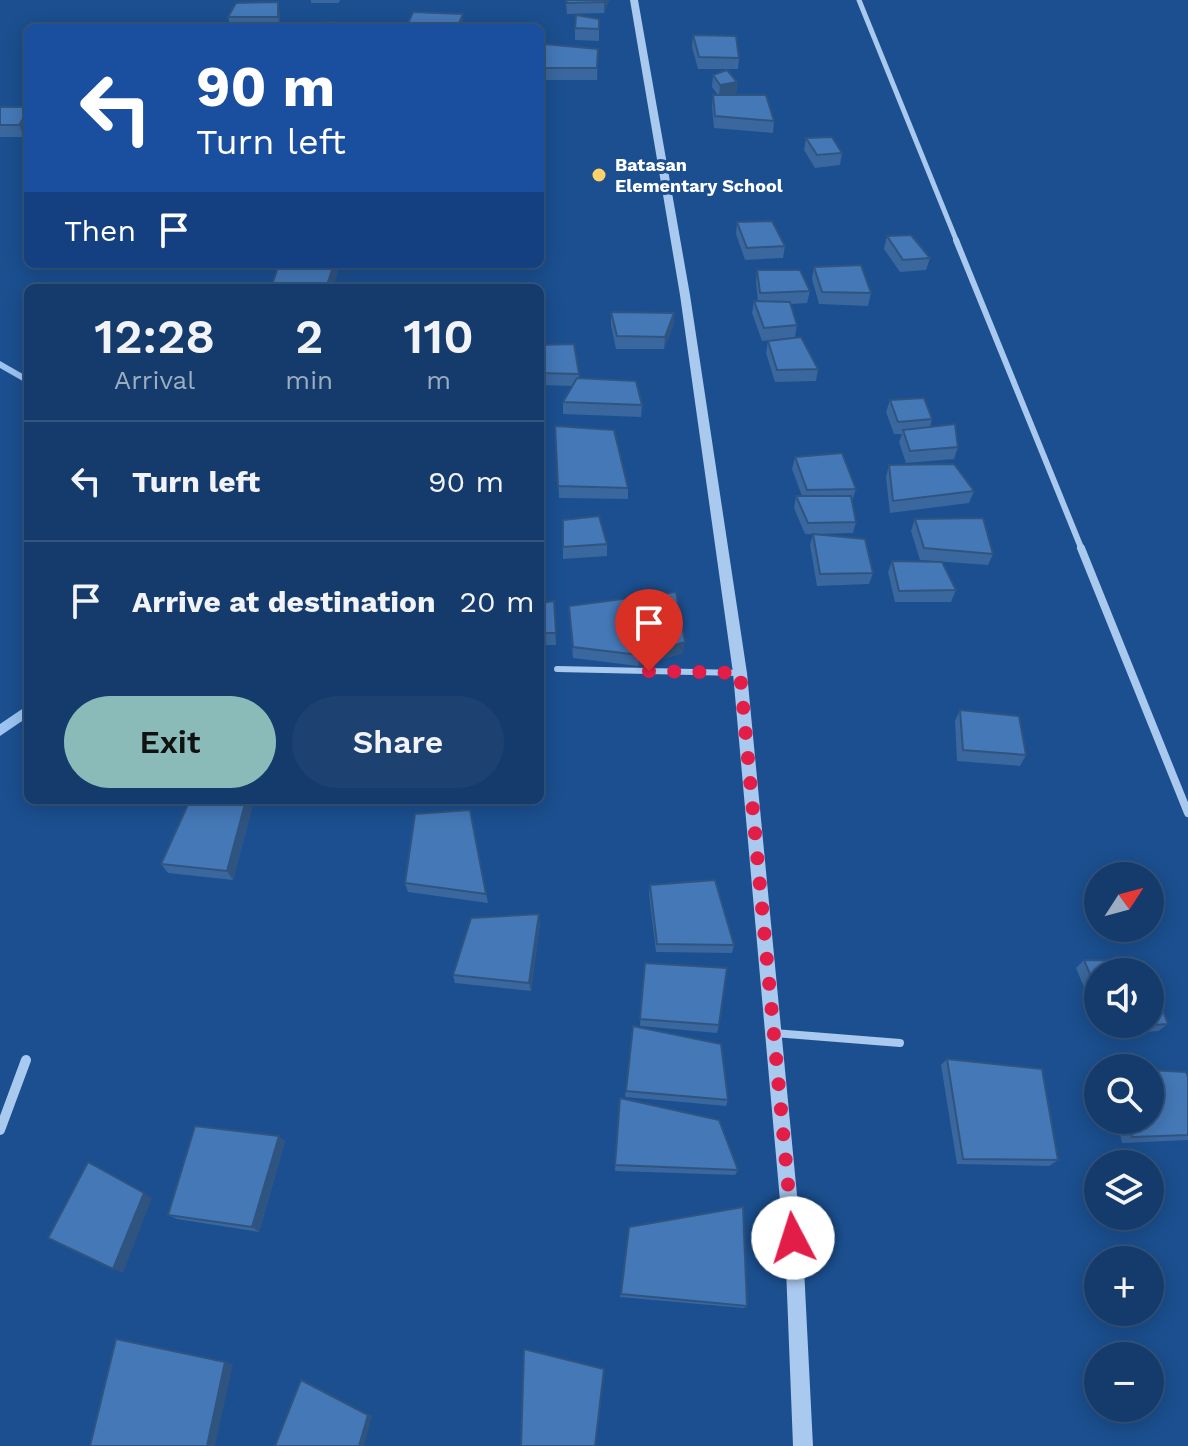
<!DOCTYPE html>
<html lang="en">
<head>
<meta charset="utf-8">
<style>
  :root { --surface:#143b6b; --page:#1d4271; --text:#f1f3f6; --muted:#9dadc1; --line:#33557e; --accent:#8bbbb9 }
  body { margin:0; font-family:"Work Sans",sans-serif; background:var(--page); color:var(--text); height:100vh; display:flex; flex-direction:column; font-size:30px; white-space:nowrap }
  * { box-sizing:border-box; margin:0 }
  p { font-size:26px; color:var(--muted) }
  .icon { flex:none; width:44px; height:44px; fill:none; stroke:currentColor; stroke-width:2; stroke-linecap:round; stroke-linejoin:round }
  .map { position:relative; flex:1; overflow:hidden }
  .side { position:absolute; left:24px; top:284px; width:520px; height:520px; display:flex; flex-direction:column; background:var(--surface); border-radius:12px; box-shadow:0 4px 20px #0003,0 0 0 2px var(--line) }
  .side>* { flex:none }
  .banner { position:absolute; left:24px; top:24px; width:520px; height:244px; border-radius:12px; box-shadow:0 4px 20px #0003,0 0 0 2px var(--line); background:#1a4fa0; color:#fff; overflow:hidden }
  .needle { width:52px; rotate:54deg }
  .buttons { position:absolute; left:1084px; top:862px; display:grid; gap:16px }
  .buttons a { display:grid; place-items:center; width:80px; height:80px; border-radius:50%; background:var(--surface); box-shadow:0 4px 20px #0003,0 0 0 2px var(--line); font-size:40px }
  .pin { position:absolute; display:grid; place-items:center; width:68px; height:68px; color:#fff; margin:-82px -34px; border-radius:50% 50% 50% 0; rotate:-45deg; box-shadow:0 0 8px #0007 }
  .pin .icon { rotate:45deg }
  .me { position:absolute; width:88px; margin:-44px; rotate:355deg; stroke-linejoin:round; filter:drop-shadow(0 0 6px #0008) }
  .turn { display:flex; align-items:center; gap:28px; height:168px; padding:0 40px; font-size:36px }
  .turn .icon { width:104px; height:104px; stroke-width:2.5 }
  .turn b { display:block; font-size:56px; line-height:68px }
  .then { display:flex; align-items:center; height:76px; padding:0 40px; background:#0003; gap:16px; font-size:30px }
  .eta { display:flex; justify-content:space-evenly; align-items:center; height:136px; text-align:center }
  .eta b { font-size:48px; font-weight:600; line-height:56px }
  .action { display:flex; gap:16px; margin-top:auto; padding:16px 40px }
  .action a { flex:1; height:92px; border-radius:48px; background:var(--accent); color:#111; font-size:32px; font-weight:600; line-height:92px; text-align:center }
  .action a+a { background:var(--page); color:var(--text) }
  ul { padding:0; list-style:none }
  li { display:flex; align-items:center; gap:24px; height:120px; padding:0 40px; border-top:2px solid var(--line) }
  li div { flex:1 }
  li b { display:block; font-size:30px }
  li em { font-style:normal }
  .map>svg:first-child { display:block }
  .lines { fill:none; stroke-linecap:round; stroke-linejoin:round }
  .stream { fill:#9cc4f0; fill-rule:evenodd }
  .service-far1 { stroke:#a9c9ee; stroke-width:6 }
  .service { stroke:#a9c9ee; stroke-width:8 }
  .minor-far3 { stroke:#a9c9ee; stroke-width:5 }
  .minor-far2 { stroke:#a9c9ee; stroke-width:6 }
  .minor-far1 { stroke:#a9c9ee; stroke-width:8 }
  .minor { stroke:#a9c9ee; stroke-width:10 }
  .tertiary { fill:#a9c9ee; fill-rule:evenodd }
  .wall { fill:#3a679d }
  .shaded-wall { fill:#305480 }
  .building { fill:#4478b7; stroke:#305480; stroke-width:2 }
  .route { stroke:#e11d48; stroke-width:14; stroke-dasharray:0 25.2 }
  .poi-dot { fill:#ffd166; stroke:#1b4f8f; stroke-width:3 }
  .labels { text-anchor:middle; stroke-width:6; stroke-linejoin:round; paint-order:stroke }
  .far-poi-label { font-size:18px; font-weight:bold; fill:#fff; stroke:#1b4f8f; text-anchor:start }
</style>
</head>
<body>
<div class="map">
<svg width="1188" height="1446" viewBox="0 0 1188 1446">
  <rect width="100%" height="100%" fill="#1b4f8f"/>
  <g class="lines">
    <g class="stream">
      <polygon points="0,361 28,377 28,384 0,368"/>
      <polygon points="28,705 28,717 0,736 0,724"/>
    </g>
    <polyline class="service-far1" points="557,669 740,673"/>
    <polyline class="service" points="774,1033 900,1043"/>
    <polyline class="minor-far3" points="859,0 957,242"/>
    <polyline class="minor-far2" points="956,240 1082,550"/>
    <polyline class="minor-far1" points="1081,548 1188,813"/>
    <polyline class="minor" points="0,1130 26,1060"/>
    <polygon class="tertiary" points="630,0 638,0 690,295 747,673 804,1268 813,1446 793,1446 786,1268 733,673 680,295"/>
  </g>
  <g class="wall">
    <polygon points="311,0 340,0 339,3 311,3"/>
    <polygon points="609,0 604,13 567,14 566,3"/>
    <polygon points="280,13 280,28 231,28 228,17"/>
    <polygon points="599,19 599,41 575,40 575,28"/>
    <polygon points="693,35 739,58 738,69 698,69 692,47"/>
    <polygon points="598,49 597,80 540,80 540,60"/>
    <polygon points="713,75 737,82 736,94 727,95 774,121 773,133 714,128 712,107 713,95 718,95 712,87"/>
    <polygon points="0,107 28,107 28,131 24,137 0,137"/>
    <polygon points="806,138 842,153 840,165 815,168 804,150"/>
    <polygon points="737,222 785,246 783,258 745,260 736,234"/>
    <polygon points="887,236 930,258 926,270 900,272 884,249"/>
    <polygon points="814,267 871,293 868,306 819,304 812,279"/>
    <polygon points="757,270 810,291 807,303 791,304 797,325 795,337 762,341 752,313 754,301 758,301 756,283"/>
    <polygon points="611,312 674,313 673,326 664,349 616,349 611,325"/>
    <polygon points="768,341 818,369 816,381 775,382 766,353"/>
    <polygon points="540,345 579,374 579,378 642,405 641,417 563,414 563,402 572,386 540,385"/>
    <polygon points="890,400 932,419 930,427 958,447 954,459 906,463 899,442 902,434 894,434 886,412"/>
    <polygon points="555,426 628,488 628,499 559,498"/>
    <polygon points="795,457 856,489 852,501 856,522 853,533 819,534 873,573 869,584 817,586 810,545 813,534 805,534 794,508 796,496 802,496 792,469"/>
    <polygon points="889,465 974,491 969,503 890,513 886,477"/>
    <polygon points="915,519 993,554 988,565 920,560 911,531"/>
    <polygon points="607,544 607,556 563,559 563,547"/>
    <polygon points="892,561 956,590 951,602 895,602 888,572"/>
    <polygon points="554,601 556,645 540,645 540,603"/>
    <polygon points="569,606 683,653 638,666 573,658"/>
    <polygon points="960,710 1026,755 1020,766 957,761 955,721"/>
    <polygon points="190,800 254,800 233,880 168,873 161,864"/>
    <polygon points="470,810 488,903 408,892 405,883"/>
    <polygon points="650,885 734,945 732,953 656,952 649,894"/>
    <polygon points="540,922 531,991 455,983 453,975"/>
    <polygon points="1084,960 1098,972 1098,1021 1076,968"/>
    <polygon points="645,963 719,1025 717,1033 640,1026"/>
    <polygon points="1099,1024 1168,1024 1158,1031 1104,1035"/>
    <polygon points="633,1026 728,1100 726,1106 625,1097"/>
    <polygon points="947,1059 1058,1160 1049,1166 957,1164 941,1065"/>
    <polygon points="1188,1077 1188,1140 1122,1143 1117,1120 1150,1120"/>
    <polygon points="620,1098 738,1170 735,1175 615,1171"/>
    <polygon points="285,1141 259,1232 177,1219 168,1215"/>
    <polygon points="629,1227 747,1306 744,1308 620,1297"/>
  </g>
  <g class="shaded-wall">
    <polygon points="605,0 609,0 604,13 604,2"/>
    <polygon points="278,2 280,13 280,28 278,17"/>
    <polygon points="463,14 463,28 457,28"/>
    <polygon points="737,82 736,94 719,97 720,85"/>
    <polygon points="28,111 28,131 24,137 19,125"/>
    <polygon points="334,264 340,264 340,266 333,288 326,288"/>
    <polygon points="674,313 673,326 664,349 665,337"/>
    <polygon points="685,642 683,653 638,666 639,655"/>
    <polygon points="246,800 254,800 233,880 227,871"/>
    <polygon points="539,914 540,922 531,991 529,983"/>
    <polygon points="279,1136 285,1141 259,1232 252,1227"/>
    <polygon points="144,1193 152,1198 123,1273 113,1269"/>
    <polygon points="225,1362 233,1364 215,1446 207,1446"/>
    <polygon points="301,1380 307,1382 372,1416 364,1446 359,1446"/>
  </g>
  <g class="building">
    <polygon points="567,0 605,0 604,2 566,3"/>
    <polygon points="278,2 278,17 228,17 236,3"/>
    <polygon points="413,12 463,14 457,28 406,28"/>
    <polygon points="576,15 599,19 599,29 575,28"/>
    <polygon points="335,22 333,28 282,28 282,25"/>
    <polygon points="693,35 736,36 739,58 699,57"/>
    <polygon points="544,44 598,49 597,68 540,68 540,60"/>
    <polygon points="727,70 737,82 720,85 713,75"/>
    <polygon points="713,95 766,95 774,121 715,116"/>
    <polygon points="0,107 28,107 28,111 19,125 0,125"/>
    <polygon points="832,137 842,153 817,155 806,138"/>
    <polygon points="772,221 785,246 747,248 737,222"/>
    <polygon points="911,235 930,258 903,260 887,236"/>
    <polygon points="279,264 334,264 326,288 271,288"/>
    <polygon points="861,265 871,293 822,292 814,267"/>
    <polygon points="757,270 800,270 810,291 760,293"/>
    <polygon points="754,301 790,302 797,325 764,328"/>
    <polygon points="611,312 674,313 665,337 617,336"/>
    <polygon points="801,337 818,369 777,370 768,341"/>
    <polygon points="574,344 579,374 540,373 540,345"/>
    <polygon points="577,378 636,381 642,405 563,402"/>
    <polygon points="924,398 932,419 898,422 890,400"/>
    <polygon points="955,424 958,447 910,451 903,430"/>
    <polygon points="555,426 614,430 628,488 558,486"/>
    <polygon points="842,453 856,489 807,490 795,457"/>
    <polygon points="954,464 974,491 893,501 889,465"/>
    <polygon points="796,496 851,496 856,522 808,523"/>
    <polygon points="599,516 607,544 563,547 563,520"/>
    <polygon points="983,518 993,554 924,548 915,519"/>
    <polygon points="813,534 865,539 873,573 820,574"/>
    <polygon points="892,561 942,562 956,590 899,591"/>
    <polygon points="676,592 685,642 639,655 573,647 569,606"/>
    <polygon points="554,601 556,633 540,633 540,603"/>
    <polygon points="960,710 1019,716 1026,755 963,750"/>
    <polygon points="190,800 246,800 227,871 161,864"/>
    <polygon points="470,810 486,894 405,883 415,814"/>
    <polygon points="715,880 734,945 657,944 650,885"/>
    <polygon points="539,914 529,983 453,975 471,918"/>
    <polygon points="1084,960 1144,961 1148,972 1098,972 1098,993"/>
    <polygon points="645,963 727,968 719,1025 640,1019"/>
    <polygon points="1150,977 1168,1024 1113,1028 1111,1024 1150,1024"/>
    <polygon points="633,1026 721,1044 728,1100 626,1091"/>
    <polygon points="947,1059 1042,1069 1058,1160 963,1159"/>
    <polygon points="1150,1070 1186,1072 1188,1077 1188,1135 1132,1137 1128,1120 1150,1120"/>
    <polygon points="620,1098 719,1120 738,1170 615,1165"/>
    <polygon points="195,1126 279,1136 252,1227 168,1215"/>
    <polygon points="88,1162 144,1193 113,1269 48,1238"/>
    <polygon points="743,1207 747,1306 621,1294 629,1227"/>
    <polygon points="116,1339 225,1362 207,1446 90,1446"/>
    <polygon points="524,1349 604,1369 595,1446 521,1446"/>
    <polygon points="301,1380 368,1415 359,1446 275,1446"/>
  </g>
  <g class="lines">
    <polyline class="route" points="649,671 740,673 793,1238"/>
  </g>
  <circle class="poi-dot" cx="599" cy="175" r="8"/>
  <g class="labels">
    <g class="far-poi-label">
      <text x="615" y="171">Batasan<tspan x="615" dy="21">Elementary School</tspan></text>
    </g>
  </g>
</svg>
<div class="buttons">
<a><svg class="needle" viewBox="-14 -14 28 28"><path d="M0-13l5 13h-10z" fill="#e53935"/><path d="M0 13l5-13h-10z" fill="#9dadc1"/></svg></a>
<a><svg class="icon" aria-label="sound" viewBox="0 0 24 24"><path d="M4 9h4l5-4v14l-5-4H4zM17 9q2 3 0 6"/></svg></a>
<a><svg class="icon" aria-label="search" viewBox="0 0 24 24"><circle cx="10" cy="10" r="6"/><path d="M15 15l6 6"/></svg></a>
<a><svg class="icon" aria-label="layers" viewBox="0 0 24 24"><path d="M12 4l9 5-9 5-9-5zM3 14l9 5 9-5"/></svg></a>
<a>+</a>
<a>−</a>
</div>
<div class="pin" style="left:649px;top:671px;background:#d93025"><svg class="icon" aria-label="arrive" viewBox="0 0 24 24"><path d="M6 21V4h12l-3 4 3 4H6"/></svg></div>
<svg class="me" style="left:793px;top:1238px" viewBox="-20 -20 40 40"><circle r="19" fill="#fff"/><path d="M0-13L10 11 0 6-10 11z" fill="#e11d48"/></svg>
<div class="banner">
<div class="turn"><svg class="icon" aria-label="left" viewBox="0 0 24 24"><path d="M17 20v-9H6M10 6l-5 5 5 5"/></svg><div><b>90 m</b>Turn left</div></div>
<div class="then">Then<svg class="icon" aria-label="arrive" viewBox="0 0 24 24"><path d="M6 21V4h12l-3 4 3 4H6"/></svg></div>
</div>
<section class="side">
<div class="eta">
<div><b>12:28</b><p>Arrival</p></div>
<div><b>2</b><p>min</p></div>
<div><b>110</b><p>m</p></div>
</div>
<ul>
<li><svg class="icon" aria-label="left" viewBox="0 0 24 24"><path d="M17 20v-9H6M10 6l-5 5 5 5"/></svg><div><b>Turn left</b></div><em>90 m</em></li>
<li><svg class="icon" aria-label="arrive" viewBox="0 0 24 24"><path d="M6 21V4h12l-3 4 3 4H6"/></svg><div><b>Arrive at destination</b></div><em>20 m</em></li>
</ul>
<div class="action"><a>Exit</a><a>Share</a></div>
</section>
</div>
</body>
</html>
